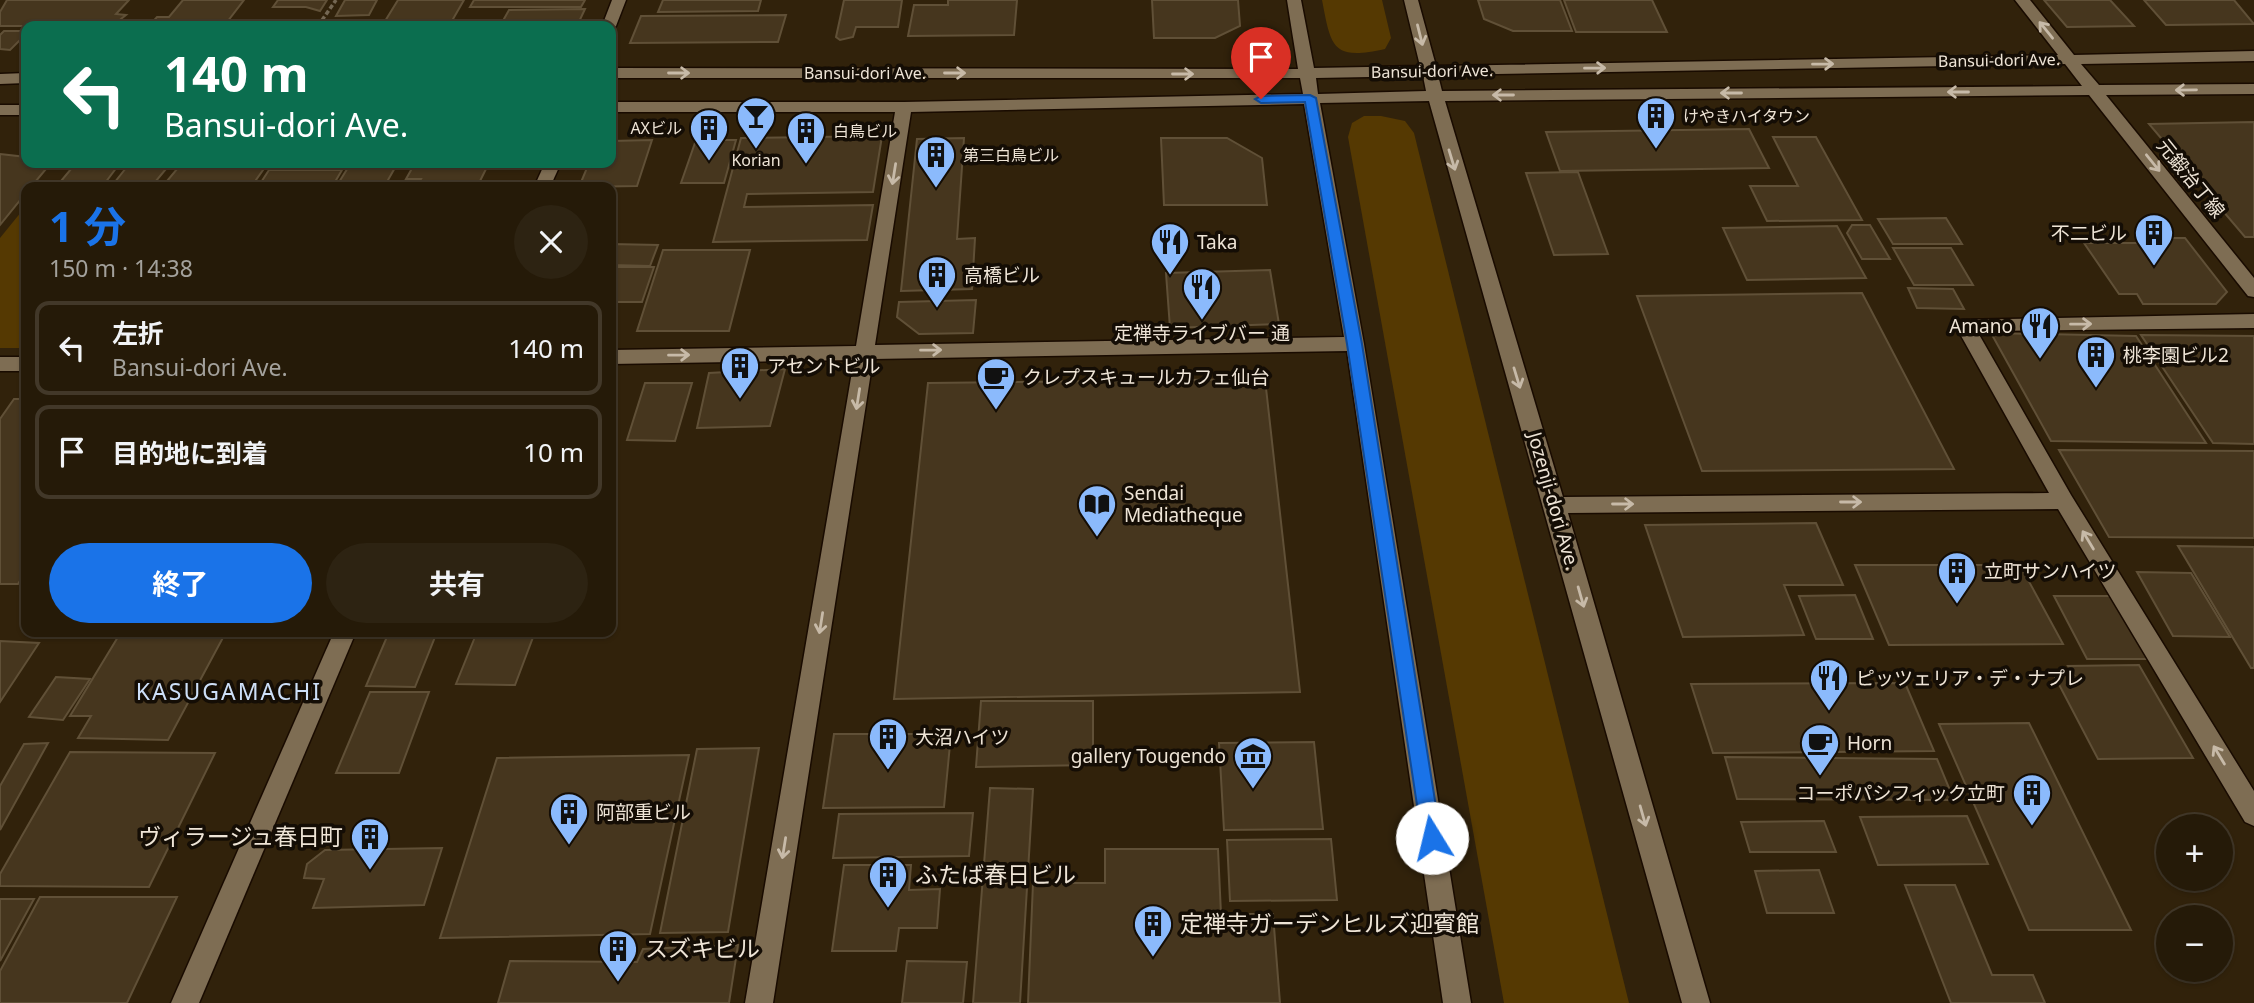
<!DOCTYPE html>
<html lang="ja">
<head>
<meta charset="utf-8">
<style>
  :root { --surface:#251a08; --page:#2d2312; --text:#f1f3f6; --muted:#a3a19c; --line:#423829; --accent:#1a73e8 }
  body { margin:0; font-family:"Noto Sans","Noto Sans JP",sans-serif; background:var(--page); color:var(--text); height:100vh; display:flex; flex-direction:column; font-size:26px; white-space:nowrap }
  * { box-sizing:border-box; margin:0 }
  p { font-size:23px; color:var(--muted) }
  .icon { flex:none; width:38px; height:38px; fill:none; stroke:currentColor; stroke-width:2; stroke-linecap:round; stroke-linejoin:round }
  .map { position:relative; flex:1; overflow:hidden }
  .side { position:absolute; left:21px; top:182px; width:595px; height:455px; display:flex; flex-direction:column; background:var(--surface); border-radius:14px; box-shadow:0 2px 5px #0004,0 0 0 2px var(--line) }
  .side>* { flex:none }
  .top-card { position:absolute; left:21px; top:21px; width:595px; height:147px; border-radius:14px; box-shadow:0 2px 5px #0004,0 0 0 2px var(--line); background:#0b6e4f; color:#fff; overflow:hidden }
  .fabs { position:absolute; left:2156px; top:814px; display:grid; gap:14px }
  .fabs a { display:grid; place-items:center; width:77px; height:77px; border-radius:50%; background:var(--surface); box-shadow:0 2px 5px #0004,0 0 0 2px var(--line); font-size:35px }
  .pin { position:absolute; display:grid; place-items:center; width:60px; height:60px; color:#fff; margin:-72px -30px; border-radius:50% 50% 50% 0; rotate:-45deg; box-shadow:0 0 7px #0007 }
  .pin .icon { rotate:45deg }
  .me { position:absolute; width:77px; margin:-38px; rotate:351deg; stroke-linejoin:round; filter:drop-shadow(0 0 5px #0008) }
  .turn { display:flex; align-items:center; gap:24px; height:147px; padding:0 28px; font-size:32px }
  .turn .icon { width:91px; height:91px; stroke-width:2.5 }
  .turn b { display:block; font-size:49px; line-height:60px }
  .round { display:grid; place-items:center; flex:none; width:74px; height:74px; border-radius:37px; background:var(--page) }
  .headline { display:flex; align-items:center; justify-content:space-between; height:119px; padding:0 28px }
  h1 { font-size:42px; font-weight:700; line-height:52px; color:var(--accent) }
  .primary-button { display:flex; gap:14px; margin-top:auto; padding:14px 28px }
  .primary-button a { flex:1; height:80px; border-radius:42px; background:var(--accent); color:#fff; font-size:28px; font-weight:700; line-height:80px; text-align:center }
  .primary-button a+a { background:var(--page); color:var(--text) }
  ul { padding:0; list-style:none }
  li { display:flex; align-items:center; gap:21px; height:94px; margin:0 14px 10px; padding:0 14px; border:4px solid var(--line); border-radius:14px }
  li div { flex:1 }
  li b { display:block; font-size:26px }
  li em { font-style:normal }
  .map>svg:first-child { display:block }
  .green { fill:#553902 }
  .building { fill:#46361e; stroke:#605037; stroke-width:2 }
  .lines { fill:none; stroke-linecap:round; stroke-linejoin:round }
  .minor-casing { stroke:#190b00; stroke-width:3 }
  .path { stroke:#746753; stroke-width:3.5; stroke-dasharray:4.5 2.5; stroke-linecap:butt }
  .minor { fill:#7e6d53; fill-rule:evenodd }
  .oneway { stroke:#c7baa8 }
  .route { fill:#1a73e8; stroke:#114b97; stroke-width:2 }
  .labels { text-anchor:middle; stroke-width:7; stroke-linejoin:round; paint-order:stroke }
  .far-street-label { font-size:16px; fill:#eee4d6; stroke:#140d05 }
  .far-poi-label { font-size:16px; fill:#eee4d6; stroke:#140d05; text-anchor:start }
  .street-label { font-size:19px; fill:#eee4d6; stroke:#140d05 }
  .poi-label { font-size:19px; fill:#eee4d6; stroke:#140d05; text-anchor:start }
  .quarter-label { font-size:23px; letter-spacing:2px; fill:#cddff8; stroke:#140d05 }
  .near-poi-label { font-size:23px; fill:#eee4d6; stroke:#140d05; text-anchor:start }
</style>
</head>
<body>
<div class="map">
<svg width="2254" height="1003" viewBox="0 0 2254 1003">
  <rect width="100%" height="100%" fill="#31220b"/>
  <g class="green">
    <path d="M 1322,0 L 1382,0 L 1391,38 L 1385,49 C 1332,61 1331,47 1322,0 Z"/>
    <polygon points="1364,116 1381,116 1405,121 1414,133 1629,1003 1504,1003 1348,137 1352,123"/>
    <polygon points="26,206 26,348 0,348 0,238"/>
  </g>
  <g class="building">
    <polygon points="129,0 116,14 126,15 112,26 0,26 0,12 7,0"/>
    <polygon points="183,0 244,0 224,26 149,26 157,17 169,17"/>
    <polygon points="278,0 327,0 320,11 306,7 273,7"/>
    <polygon points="345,0 377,0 369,15 336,16"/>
    <polygon points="398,0 464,0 449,26 382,26"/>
    <polygon points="474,0 585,0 581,7 470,7"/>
    <polygon points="663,0 761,0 758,11 658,12"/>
    <polygon points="844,0 902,0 898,27 856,27 853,37 840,40 836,37"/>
    <polygon points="948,0 1017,0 1014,35 908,36 914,5 948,5"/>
    <polygon points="1152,0 1238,0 1240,26 1215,38 1154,38"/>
    <polygon points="1478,0 1560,0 1572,31 1513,31 1484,19"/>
    <polygon points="1564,0 1652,0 1667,32 1576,32"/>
    <polygon points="2044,0 2110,0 2134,26 2067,27"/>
    <polygon points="2144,0 2234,0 2254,24 2166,25"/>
    <polygon points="585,9 577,26 500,26 509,10"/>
    <polygon points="786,15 778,42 630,43 641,16"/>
    <polygon points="4,31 26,31 26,34 10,50 0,49 0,35"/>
    <polygon points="2254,122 2254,237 2245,237 2149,124"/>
    <polygon points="1749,129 1769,168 1560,171 1546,132"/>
    <polygon points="882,136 873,192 747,194 744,207 873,205 867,240 713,242 741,138"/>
    <polygon points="1773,137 1816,137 1862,220 1767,221 1750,186 1798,186"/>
    <polygon points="964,138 957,239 975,238 972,289 901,291 917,139"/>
    <polygon points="1161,138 1227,138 1262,158 1267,205 1164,205"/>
    <polygon points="652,140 637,186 579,187 589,163 611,163 611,141"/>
    <polygon points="696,140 736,140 724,183 681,183"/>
    <polygon points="0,154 26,157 26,163 51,163 31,187 26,187 26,193 0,225"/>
    <polygon points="76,163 120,163 102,187 56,187"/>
    <polygon points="130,163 171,163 151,187 111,187"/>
    <polygon points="182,163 268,163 251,187 162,187"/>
    <polygon points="280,163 317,163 314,167 277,167"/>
    <polygon points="415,163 489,163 477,187 416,187 421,179 406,179"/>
    <polygon points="349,166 396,166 384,187 336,187"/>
    <polygon points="269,170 342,170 332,187 258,187"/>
    <polygon points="1578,172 1608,254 1554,255 1526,173"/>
    <polygon points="1946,218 1962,244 1893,244 1878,219"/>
    <polygon points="1852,225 1870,225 1890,259 1862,259 1847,233"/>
    <polygon points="1837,226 1866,278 1747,280 1723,228"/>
    <polygon points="2142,238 2185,238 2227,292 2216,304 2143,304 2137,294 2119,294 2084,243 2147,243"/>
    <polygon points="611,244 658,245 650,266 611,265"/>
    <polygon points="1893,248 1951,248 1973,285 1914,285"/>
    <polygon points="663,250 750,250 729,331 637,331"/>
    <polygon points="611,267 654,267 642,302 611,302"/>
    <polygon points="1270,270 1279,324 1170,328 1166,273"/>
    <polygon points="1908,288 1953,289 1964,309 1917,308"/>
    <polygon points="1862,293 1954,469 1702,471 1637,296"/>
    <polygon points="976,300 973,333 919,334 897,317 899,302"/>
    <polygon points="1991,333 2136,336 2206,443 2051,441"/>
    <polygon points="2141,335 2254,336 2254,444 2213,443"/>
    <polygon points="785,369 770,426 697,428 709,373"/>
    <polygon points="1265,379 1300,692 894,699 928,383"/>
    <polygon points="645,383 692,383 675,441 627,440"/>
    <polygon points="14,399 26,399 26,571 18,584 0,584 0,419"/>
    <polygon points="2059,450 2254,451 2254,538 2109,537"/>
    <polygon points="1816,523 1843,585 1784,585 1804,635 1683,637 1645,525"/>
    <polygon points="2178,546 2254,547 2254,668 2251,668"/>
    <polygon points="1855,565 2020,565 2063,644 1889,645"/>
    <polygon points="2137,572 2191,573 2230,637 2173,636"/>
    <polygon points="1855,595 1873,639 1816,639 1799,596"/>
    <polygon points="2054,596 2113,596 2149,659 2087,659"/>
    <polygon points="121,632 226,632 168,740 78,738 91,716 70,716"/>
    <polygon points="389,632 437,632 415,687 366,686"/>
    <polygon points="477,632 535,632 515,685 456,684"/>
    <polygon points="0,641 39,643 0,702"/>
    <polygon points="2139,665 2193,758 2098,759 2054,675 2074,675 2068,666"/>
    <polygon points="56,677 90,679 63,720 29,717"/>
    <polygon points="1905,683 1934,751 1713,753 1691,684"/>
    <polygon points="370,692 429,692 399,773 336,773"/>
    <polygon points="981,701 1093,701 1093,765 976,767"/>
    <polygon points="2029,723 2131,930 2029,930 1939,724"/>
    <polygon points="834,734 951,734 944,807 823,808"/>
    <polygon points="1314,742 1323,829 1224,830 1219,743"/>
    <polygon points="48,743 0,830 0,786 24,744"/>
    <polygon points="759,748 728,932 660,933 697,749"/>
    <polygon points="70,752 215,753 149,887 0,886 0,874"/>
    <polygon points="689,755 650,934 440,938 497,758"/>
    <polygon points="1725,757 1937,759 1954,800 1737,799"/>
    <polygon points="990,788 1033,789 1020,1003 973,1003"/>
    <polygon points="973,813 969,856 833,858 839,814"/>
    <polygon points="1967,816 1988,864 1878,865 1860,817"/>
    <polygon points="1824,821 1836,852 1750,852 1741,822"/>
    <polygon points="1331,839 1337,900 1230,901 1227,840"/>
    <polygon points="442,848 424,905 313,908 324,879 304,878 307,864 325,850"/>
    <polygon points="1105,849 1218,849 1221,914 1273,914 1280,1003 1028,1003 1033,883 1105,883"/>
    <polygon points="844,865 911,865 909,890 940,889 937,928 899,928 896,951 832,951"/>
    <polygon points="1819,870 1834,913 1767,913 1755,871"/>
    <polygon points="1905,885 1955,885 1992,975 2033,975 2045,1003 1951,1003"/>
    <polygon points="40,897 177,897 127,1003 0,1003 0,971"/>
    <polygon points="0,899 34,899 0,961"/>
    <polygon points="738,945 729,1003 498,1003 510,961 637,962 643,949"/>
    <polygon points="907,961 967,962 963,1003 902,1003"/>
  </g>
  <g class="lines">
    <g class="minor-casing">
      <g id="minor">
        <polygon points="612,0 626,0 616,26 611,30 611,26 602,26"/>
        <path d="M 1287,0 L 1301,0 L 1314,68 L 1420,66 L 1404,0 L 1418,0 L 1436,66 L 2058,55 L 2015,0 L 2030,0 L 2074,55 L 2254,51 L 2254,61 L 2081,64 L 2099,85 L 2254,84 L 2254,94 L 2106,95 L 2254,278 L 2254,297 L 2248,296 L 2089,95 L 1445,101 L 1563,497 L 2049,493 L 1955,325 L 1957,320 L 2254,314 L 2254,328 L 1977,331 L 2071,495 L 2254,791 L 2254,826 L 2245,822 L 2058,509 L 1568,513 L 1710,1003 L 1682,1003 L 1429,101 L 1320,103 L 1364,344 L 1471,1003 L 1443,1003 L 1347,351 L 873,359 L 773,1003 L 745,1003 L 854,360 L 611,364 L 611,350 L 856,346 L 895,112 L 611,112 L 611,102 L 904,102 L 1303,94 L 1300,78 L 611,78 L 611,68 L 1298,69 ZM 2065,64 L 2082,86 L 1442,91 L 1438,75 ZM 1423,76 L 1426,91 L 1318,94 L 1316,78 ZM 1304,104 L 1344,337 L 875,345 L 911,112 Z"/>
        <polygon points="26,73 26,83 0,84 0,74"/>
        <rect x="0" y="105" width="26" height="10"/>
        <polygon points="545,163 561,163 550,187 534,187"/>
        <rect x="0" y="357" width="26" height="14"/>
        <polygon points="334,632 356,632 199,1003 171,1003"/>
      </g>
    </g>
    <polyline class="path" points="318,26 336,0"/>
    <use href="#minor" class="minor"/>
  </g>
  <defs><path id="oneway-shaft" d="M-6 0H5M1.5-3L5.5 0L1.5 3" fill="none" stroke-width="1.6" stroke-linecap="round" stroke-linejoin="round" transform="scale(1.75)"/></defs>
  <g class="oneway">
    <use href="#oneway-shaft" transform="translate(2046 30) rotate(-129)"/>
    <use href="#oneway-shaft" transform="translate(1420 35) rotate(76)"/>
    <use href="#oneway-shaft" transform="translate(1823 64) rotate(-1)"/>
    <use href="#oneway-shaft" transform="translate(1595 68) rotate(-1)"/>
    <use href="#oneway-shaft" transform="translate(679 73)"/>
    <use href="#oneway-shaft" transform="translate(955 73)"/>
    <use href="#oneway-shaft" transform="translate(1183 74)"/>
    <use href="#oneway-shaft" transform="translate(2186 90) rotate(179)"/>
    <use href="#oneway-shaft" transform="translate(1958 92) rotate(180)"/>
    <use href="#oneway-shaft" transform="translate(1731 93) rotate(180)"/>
    <use href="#oneway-shaft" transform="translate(1503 95) rotate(180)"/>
    <use href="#oneway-shaft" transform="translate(1452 160) rotate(73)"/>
    <use href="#oneway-shaft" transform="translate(2153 163) rotate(51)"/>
    <use href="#oneway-shaft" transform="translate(894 174) rotate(99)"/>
    <use href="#oneway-shaft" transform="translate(2081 324) rotate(-1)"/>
    <use href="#oneway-shaft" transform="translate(931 350) rotate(-1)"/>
    <use href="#oneway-shaft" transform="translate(679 355) rotate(-1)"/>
    <use href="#oneway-shaft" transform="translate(1517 378) rotate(73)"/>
    <use href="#oneway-shaft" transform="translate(858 399) rotate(99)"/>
    <use href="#oneway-shaft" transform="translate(1851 502)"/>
    <use href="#oneway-shaft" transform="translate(1623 504)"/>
    <use href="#oneway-shaft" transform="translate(2088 540) rotate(-121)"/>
    <use href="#oneway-shaft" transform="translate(1581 597) rotate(74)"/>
    <use href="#oneway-shaft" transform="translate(821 623) rotate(99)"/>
    <use href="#oneway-shaft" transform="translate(2219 755) rotate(-121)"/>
    <use href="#oneway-shaft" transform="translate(1643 816) rotate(74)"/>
    <use href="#oneway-shaft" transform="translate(784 848) rotate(99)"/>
  </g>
  <polygon class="route" points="1310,95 1316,98 1362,344 1441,838 1438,845 1432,847 1425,845 1422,838 1347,344 1305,102 1261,103 1255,99 1261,96"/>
  <defs>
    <g id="bar-pin" transform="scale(2.0125)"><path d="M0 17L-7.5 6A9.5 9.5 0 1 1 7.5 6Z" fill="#8bbafc" stroke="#140d05"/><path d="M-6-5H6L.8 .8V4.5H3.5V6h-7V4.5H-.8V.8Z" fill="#111"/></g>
    <g id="building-pin" transform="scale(2.0125)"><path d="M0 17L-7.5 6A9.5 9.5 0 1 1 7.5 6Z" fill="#8bbafc" stroke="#140d05"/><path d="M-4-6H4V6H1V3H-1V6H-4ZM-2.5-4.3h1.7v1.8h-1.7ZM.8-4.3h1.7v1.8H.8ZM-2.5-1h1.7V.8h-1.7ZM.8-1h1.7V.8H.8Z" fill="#111"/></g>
    <g id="restaurant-pin" transform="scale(2.0125)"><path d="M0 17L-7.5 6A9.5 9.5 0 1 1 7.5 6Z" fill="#8bbafc" stroke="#140d05"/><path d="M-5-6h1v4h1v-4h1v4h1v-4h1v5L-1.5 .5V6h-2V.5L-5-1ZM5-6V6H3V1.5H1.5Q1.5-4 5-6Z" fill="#111"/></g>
    <g id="cafe-pin" transform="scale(2.0125)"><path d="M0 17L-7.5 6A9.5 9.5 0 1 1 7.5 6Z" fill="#8bbafc" stroke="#140d05"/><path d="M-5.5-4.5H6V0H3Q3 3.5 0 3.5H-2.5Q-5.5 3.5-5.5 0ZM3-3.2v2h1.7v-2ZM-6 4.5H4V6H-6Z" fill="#111"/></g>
    <g id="library-pin" transform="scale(2.0125)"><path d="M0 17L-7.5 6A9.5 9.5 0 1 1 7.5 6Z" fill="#8bbafc" stroke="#140d05"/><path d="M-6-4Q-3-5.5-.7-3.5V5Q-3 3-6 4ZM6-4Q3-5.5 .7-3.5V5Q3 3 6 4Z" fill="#111"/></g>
    <g id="museum-pin" transform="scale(2.0125)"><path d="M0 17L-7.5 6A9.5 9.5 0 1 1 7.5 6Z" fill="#8bbafc" stroke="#140d05"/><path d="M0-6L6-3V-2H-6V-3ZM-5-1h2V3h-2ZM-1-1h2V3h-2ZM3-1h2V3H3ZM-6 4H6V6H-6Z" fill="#111"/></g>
  </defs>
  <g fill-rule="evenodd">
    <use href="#bar-pin" x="756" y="116"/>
    <use href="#building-pin" x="1656" y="116"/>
    <use href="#building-pin" x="709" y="128"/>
    <use href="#building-pin" x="806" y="131"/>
    <use href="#building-pin" x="936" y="155"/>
    <use href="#building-pin" x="2154" y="233"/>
    <use href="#restaurant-pin" x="1170" y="242"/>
    <use href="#building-pin" x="937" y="275"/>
    <use href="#restaurant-pin" x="1202" y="287"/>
    <use href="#restaurant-pin" x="2040" y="326"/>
    <use href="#building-pin" x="2096" y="355"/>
    <use href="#building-pin" x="740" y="366"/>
    <use href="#cafe-pin" x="996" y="377"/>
    <use href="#library-pin" x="1097" y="504"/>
    <use href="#building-pin" x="1957" y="571"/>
    <use href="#restaurant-pin" x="1829" y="678"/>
    <use href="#building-pin" x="888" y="737"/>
    <use href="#cafe-pin" x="1820" y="743"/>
    <use href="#museum-pin" x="1253" y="756"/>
    <use href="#building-pin" x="2032" y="793"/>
    <use href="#building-pin" x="569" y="812"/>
    <use href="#building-pin" x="370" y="837"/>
    <use href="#building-pin" x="888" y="875"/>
    <use href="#building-pin" x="1153" y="924"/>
    <use href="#building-pin" x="618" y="949"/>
  </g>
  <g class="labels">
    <g class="far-street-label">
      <text transform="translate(1999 60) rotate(-1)" y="6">Bansui-dori Ave.</text>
      <text transform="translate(1432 71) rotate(-1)" y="6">Bansui-dori Ave.</text>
      <text x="865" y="79">Bansui-dori Ave.</text>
    </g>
    <g class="far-poi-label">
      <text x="1683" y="122">けやきハイタウン</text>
      <text x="682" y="134" text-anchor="end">AXビル</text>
      <text x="833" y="137">白鳥ビル</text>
      <text x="963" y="161">第三白鳥ビル</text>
      <text x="756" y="166" text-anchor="middle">Korian</text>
    </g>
    <g class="street-label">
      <text transform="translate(2191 178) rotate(51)" y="7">元鍛治丁線</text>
      <text transform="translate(1554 501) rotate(74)" y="7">Jozenji-dori Ave.</text>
    </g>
    <g class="poi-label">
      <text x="2127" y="240" text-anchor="end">不二ビル</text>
      <text x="1197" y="249">Taka</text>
      <text x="964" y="282">高橋ビル</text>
      <text x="2013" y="333" text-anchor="end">Amano</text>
      <text x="1202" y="340" text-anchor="middle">定禅寺ライブバー 通</text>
      <text x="2123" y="362">桃李園ビル2</text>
      <text x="767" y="373">アセントビル</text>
      <text x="1023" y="384">クレプスキュールカフェ仙台</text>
      <text x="1124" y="500">Sendai<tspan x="1124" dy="22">Mediatheque</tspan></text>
      <text x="1984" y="578">立町サンハイツ</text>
      <text x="1856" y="685">ピッツェリア・デ・ナプレ</text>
      <text x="915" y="744">大沼ハイツ</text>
      <text x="1847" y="750">Horn</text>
      <text x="1226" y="763" text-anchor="end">gallery Tougendo</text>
      <text x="2005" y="800" text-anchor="end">コーポパシフィック立町</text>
      <text x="596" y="819">阿部重ビル</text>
    </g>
    <g class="quarter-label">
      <text x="229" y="700">KASUGAMACHI</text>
    </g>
    <g class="near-poi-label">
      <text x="343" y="845" text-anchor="end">ヴィラージュ春日町</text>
      <text x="915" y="883">ふたば春日ビル</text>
      <text x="1180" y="932">定禅寺ガーデンヒルズ迎賓館</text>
      <text x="645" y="957">スズキビル</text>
    </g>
  </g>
</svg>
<div class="fabs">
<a>+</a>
<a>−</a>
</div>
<div class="pin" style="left:1261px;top:99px;background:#d93025"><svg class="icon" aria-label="arrive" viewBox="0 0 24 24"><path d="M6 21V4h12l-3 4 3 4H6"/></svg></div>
<svg class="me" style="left:1432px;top:838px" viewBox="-20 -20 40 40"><circle r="19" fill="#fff"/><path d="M0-13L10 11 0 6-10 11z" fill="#1a73e8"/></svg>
<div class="top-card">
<div class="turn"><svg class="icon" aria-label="left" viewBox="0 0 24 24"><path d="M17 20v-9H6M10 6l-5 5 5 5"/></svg><div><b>140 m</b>Bansui-dori Ave.</div></div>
</div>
<section class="side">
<div class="headline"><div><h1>1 分</h1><p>150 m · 14:38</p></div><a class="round"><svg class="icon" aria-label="close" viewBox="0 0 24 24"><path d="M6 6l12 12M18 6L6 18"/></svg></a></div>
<ul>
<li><svg class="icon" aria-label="left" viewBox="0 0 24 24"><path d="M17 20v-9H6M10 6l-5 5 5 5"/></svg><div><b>左折</b><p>Bansui-dori Ave.</p></div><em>140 m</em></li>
<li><svg class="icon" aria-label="arrive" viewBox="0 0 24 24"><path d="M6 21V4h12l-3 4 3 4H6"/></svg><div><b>目的地に到着</b></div><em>10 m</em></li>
</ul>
<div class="primary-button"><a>終了</a><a>共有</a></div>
</section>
</div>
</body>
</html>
